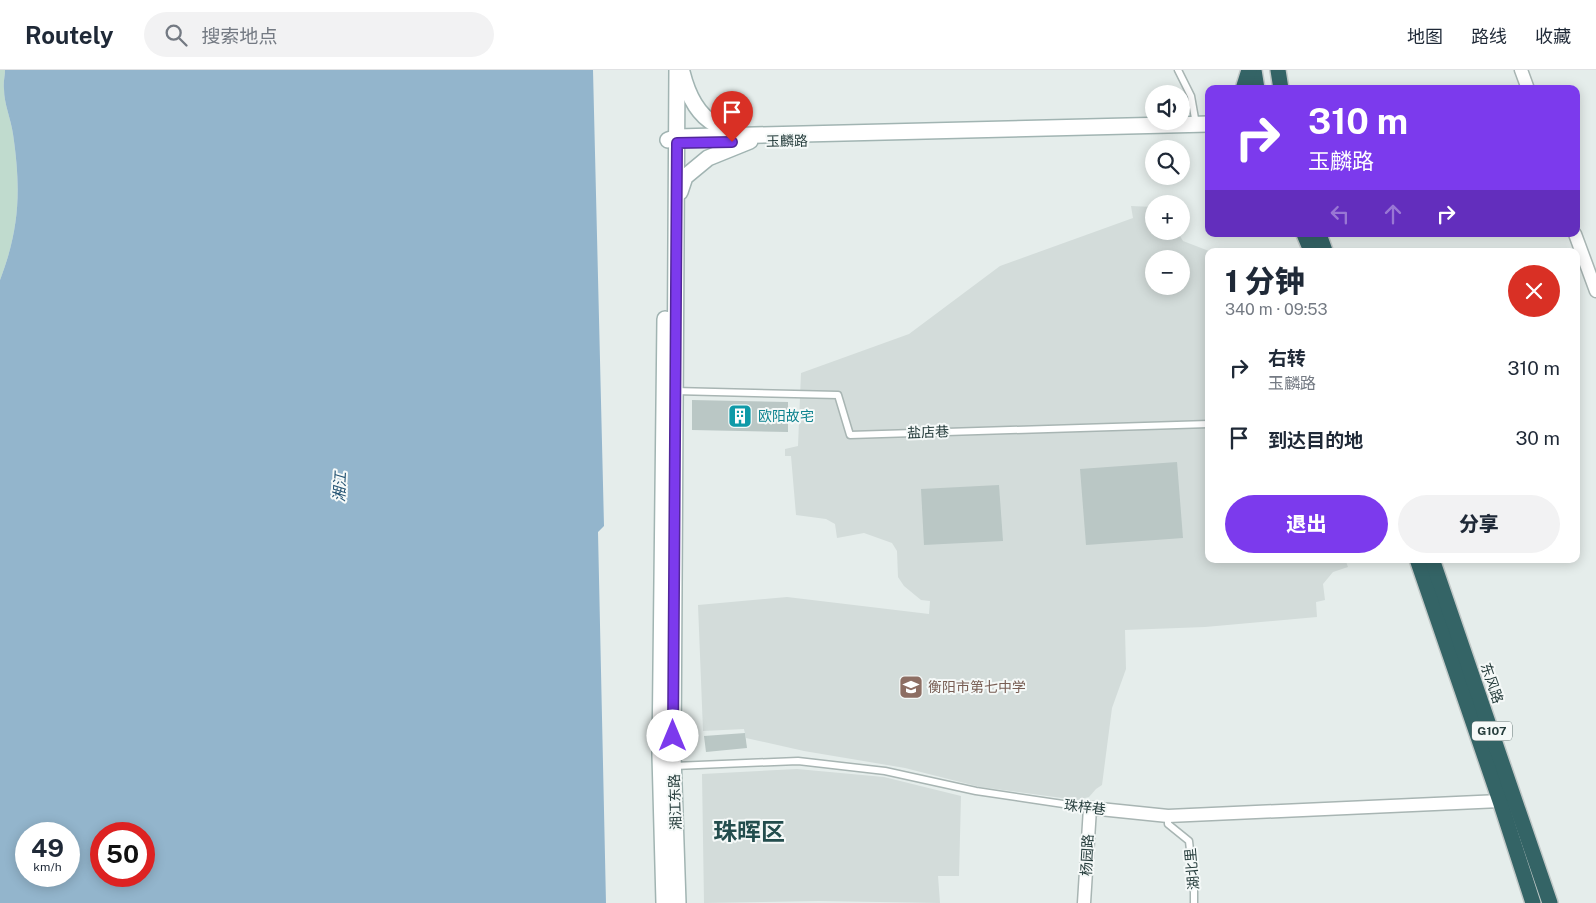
<!DOCTYPE html>
<html lang="zh">
<head>
<meta charset="utf-8">
<style>
  :root { --surface:#fff; --page:#f2f2f3; --text:#1f2937; --muted:#747a83; --line:#e0e1e3; --accent:#7c3aed }
  body { margin:0; font-family:"Public Sans","Noto Sans SC",sans-serif; background:var(--page); color:var(--text); height:100vh; display:flex; flex-direction:column; font-size:19px; white-space:nowrap }
  * { box-sizing:border-box; margin:0 }
  p { font-size:16px; color:var(--muted) }
  .icon { flex:none; width:28px; height:28px; fill:none; stroke:currentColor; stroke-width:2; stroke-linecap:round; stroke-linejoin:round }
  .map { position:relative; flex:1; overflow:hidden }
  .sheet { position:absolute; left:1205px; top:178px; width:375px; height:315px; display:flex; flex-direction:column; background:var(--surface); border-radius:10px; box-shadow:0 2px 12px #0003 }
  .sheet>* { flex:none }
  .banner { position:absolute; left:1205px; top:15px; width:375px; height:152px; border-radius:10px; box-shadow:0 2px 12px #0003; background:#7c3aed; color:#fff; overflow:hidden }
  .buttons { position:absolute; left:1145px; top:15px; display:grid; gap:10px }
  .buttons a { display:grid; place-items:center; width:45px; height:45px; border-radius:50%; background:var(--surface); box-shadow:0 2px 12px #0003; font-size:25px }
  .speed { position:absolute; left:15px; top:752px; display:flex; gap:10px; font-size:25px; font-weight:700; text-align:center }
  .speed>* { display:grid; place-content:center; width:65px; height:65px; border-radius:50%; background:var(--surface); box-shadow:0 2px 12px #0003; line-height:1 }
  .speed small { font-size:12px; font-weight:400 }
  .speed .limit { border:8px solid #d22; background:#fff; color:#111 }
  .pin { position:absolute; display:grid; place-items:center; width:42px; height:42px; color:#fff; margin:-51px -21px; border-radius:50% 50% 50% 0; rotate:-45deg; box-shadow:0 0 5px #0007 }
  .pin .icon { rotate:45deg }
  .me { position:absolute; width:55px; margin:-28px; rotate:0deg; stroke-linejoin:round; filter:drop-shadow(0 0 4px #0008) }
  .turn { display:flex; align-items:center; gap:18px; height:105px; padding:0 20px; font-size:22px }
  .turn .icon { width:65px; height:65px; stroke-width:2.5 }
  .turn b { display:block; font-size:35px; line-height:42px }
  .lanes { display:flex; align-items:center; height:48px; padding:0 20px; background:#0003; justify-content:center; gap:25px; direction:ltr }
  .lanes .off { opacity:.35 }
  .round { display:grid; place-items:center; flex:none; width:52px; height:52px; border-radius:26px; background:var(--page) }
  .head { display:flex; align-items:center; justify-content:space-between; height:85px; padding:0 20px }
  h1 { font-size:30px; font-weight:800; line-height:38px }
  .cta { display:flex; gap:10px; margin-top:auto; padding:10px 20px }
  .cta a { flex:1; height:58px; border-radius:30px; background:var(--accent); color:#fff; font-size:20px; font-weight:800; line-height:58px; text-align:center }
  .cta a+a { background:var(--page); color:var(--text) }
  ul { padding:0; list-style:none }
  li { display:flex; align-items:center; gap:15px; height:70px; padding:0 20px }
  li div { flex:1 }
  li b { display:block; font-size:19px }
  li em { font-style:normal }
  header { display:flex; align-items:center; gap:30px; box-sizing:border-box; height:70px; padding:0 25px; background:var(--surface); border-bottom:1px solid var(--line) }
  header strong { font-size:24px }
  nav { display:flex; gap:28px; margin-inline-start:auto; font-size:18px }
  .search { width:350px; height:45px; background:var(--page); display:flex; align-items:center; gap:12px; box-sizing:border-box; padding:0 18px; border-radius:28px; color:var(--muted); font-size:19px }
  .map>svg:first-child { display:block }
  .built { fill:#d3dcda; fill-rule:evenodd }
  .green { fill:#c0dbce }
  .water { fill:#93b5cc; fill-rule:evenodd }
  .building { fill:#bac7c5 }
  .lines { fill:none; stroke-linecap:round; stroke-linejoin:round }
  .lane-casing { stroke:#a8b5b3; stroke-width:9 }
  .street-casing { stroke:#a8b5b3; stroke-width:15 }
  .secondary-casing { stroke:#a1b4b2; stroke-width:18 }
  .highway-casing { stroke:#c2c9c8; stroke-width:18 }
  .lane { stroke:#fff; stroke-width:6 }
  .street { stroke:#fff; stroke-width:12 }
  .secondary { stroke:#fff; stroke-width:15 }
  .highway { stroke:#346466; stroke-width:15 }
  .route-casing { stroke:#51269a; stroke-width:12 }
  .route { stroke:#7c3aed; stroke-width:9 }
  .labels { text-anchor:middle; stroke-width:4; stroke-linejoin:round; paint-order:stroke }
  .shield { fill:#f5f9f8; stroke:#647574; stroke-width:1 }
  .shield-label { font-size:12px; font-weight:bold; fill:#263d3c }
  .street-label { font-size:14px; fill:#263d3c; stroke:#f5f9f8 }
  .culture-label { font-size:14px; fill:#0d838f; stroke:#f5f9f8; text-anchor:start }
  .education-label { font-size:14px; fill:#785e54; stroke:#f5f9f8; text-anchor:start }
  .water-label { font-size:15px; font-style:italic; fill:#255473; stroke:#f5f9f8 }
  .town-label { font-size:24px; font-weight:bold; fill:#234d4d; stroke:#f5f9f8 }
</style>
</head>
<body>
<header>
<strong>Routely</strong>
<div class="search"><svg class="icon" aria-label="search" viewBox="0 0 24 24"><circle cx="10" cy="10" r="6"/><path d="M15 15l6 6"/></svg>搜索地点</div>
<nav><a>地图</a><a>路线</a><a>收藏</a></nav>
</header>
<div class="map">
<svg width="1596" height="833" viewBox="0 0 1596 833">
  <rect width="100%" height="100%" fill="#e5edeb"/>
  <g class="built">
    <path d="M 1131,136 L 1154,137 L 1154,161 L 1177,161 L 1183,171 L 1209,181 L 1209,489 L 1345,489 L 1348,497 L 1333,502 L 1323,514 L 1325,530 L 1316,532 L 1317,547 L 1205,557 L 1125,560 L 1126,599 L 1112,638 L 1102,715 L 1096,719 L 1089,727 L 1077,730 L 980,717 L 905,698 L 804,681 L 746,668 L 744,659 L 703,661 L 698,535 L 787,527 L 929,544 L 930,531 L 921,530 L 904,516 L 898,507 L 897,481 L 892,473 L 864,463 L 837,468 L 835,454 L 826,449 L 796,445 L 791,386 L 785,386 L 785,379 L 798,376 L 801,303 L 909,264 L 1000,196 L 1133,148 ZM 1154,189 L 1181,189 L 1181,216 L 1154,216 Z"/>
    <polygon points="797,699 884,707 961,726 959,806 938,806 940,833 819,831 704,833 702,704"/>
  </g>
  <path class="green" d="M 0,0 L 5,0 C 5,6 3,13 4,19 C 4,34 11,49 13,64 C 21,119 20,158 0,210 Z"/>
  <path class="water" d="M 5,0 L 593,0 L 604,456 L 598,462 L 606,833 L 0,833 L 0,210 C 20,158 21,119 13,64 C 11,49 4,34 4,19 C 3,13 5,6 5,0 ZM 26,764 L 69,764 L 69,806 L 26,806 ZM 101,764 L 144,764 L 144,806 L 101,806 Z"/>
  <g class="building">
    <polygon points="692,330 788,332 788,362 692,360"/>
    <polygon points="1177,392 1183,468 1086,475 1080,399"/>
    <polygon points="999,415 1003,471 924,475 921,419"/>
    <polygon points="745,663 747,678 706,682 704,666"/>
  </g>
  <g class="lines">
    <g class="lane-casing">
      <g id="lane">
        <polyline points="1178,0 1191,26 1196,54"/>
        <polyline points="675,321 838,325 850,365 1209,354"/>
        <polyline points="674,696 798,691 885,701 976,721 1090,738"/>
        <polyline points="1168,746 1168,754 1189,771 1194,817 1194,833"/>
      </g>
    </g>
    <g class="street-casing">
      <g id="street">
        <polyline points="1521,0 1528,19"/>
        <polyline points="1575,164 1596,221"/>
        <polyline points="1084,833 1090,738 1168,746 1500,731"/>
      </g>
    </g>
    <g class="secondary-casing">
      <g id="secondary">
        <polyline points="677,0 673,685 678,833"/>
        <path d="M 682,2 C 687,22 696,44 715,54 C 721,58 730,59 737,62"/>
        <polyline points="668,70 677,67 1209,54"/>
        <polyline points="680,122 685,107 708,88 750,71"/>
        <polyline points="664,833 660,685 665,249"/>
      </g>
    </g>
    <g class="highway-casing">
      <g id="highway">
        <polyline points="1254,0 1257,19"/>
        <polyline points="1278,0 1281,19"/>
        <polyline points="1243,19 1249,0"/>
        <polyline points="1304,164 1311,181"/>
        <polyline points="1319,164 1325,181"/>
        <polyline points="1417,489 1500,731 1533,833"/>
        <polyline points="1432,489 1550,833"/>
      </g>
    </g>
    <use href="#lane" class="lane"/>
    <use href="#street" class="street"/>
    <use href="#secondary" class="secondary"/>
    <use href="#highway" class="highway"/>
  </g>
  <g class="lines">
    <g class="route-casing">
      <polyline id="route" points="673,666 677,73 732,72"/>
    </g>
    <use href="#route" class="route"/>
  </g>
  <defs>
    <g id="building-square" transform="scale(1.25)"><rect x="-9" y="-9" width="18" height="18" rx="4" fill="#0f9aa8" stroke="#f5f9f8"/><path d="M-4-6H4V6H1V3H-1V6H-4ZM-2.5-4.3h1.7v1.8h-1.7ZM.8-4.3h1.7v1.8H.8ZM-2.5-1h1.7V.8h-1.7ZM.8-1h1.7V.8H.8Z" fill="#fff"/></g>
    <g id="school-square" transform="scale(1.25)"><rect x="-9" y="-9" width="18" height="18" rx="4" fill="#8d6e63" stroke="#f5f9f8"/><path d="M0-5L7-2L0 1L-7-2ZM-4 1L0 2.5L4 1V4Q0 6-4 4Z" fill="#fff"/></g>
  </defs>
  <g fill-rule="evenodd">
    <use href="#building-square" x="740" y="346"/>
    <use href="#school-square" x="911" y="617"/>
  </g>
  <g class="labels">
    <rect class="shield" x="1472" y="651.5" width="40" height="19" rx="4"/>
    <g class="shield-label">
      <text x="1492" y="665">G107</text>
    </g>
    <g class="street-label">
      <text transform="translate(787 71) rotate(-1)" y="5">玉麟路</text>
      <text transform="translate(928 362) rotate(-2)" y="5">盐店巷</text>
      <text transform="translate(1492 613) rotate(71)" y="5">东风路</text>
      <text transform="translate(675 732) rotate(-92)" y="5">湘江东路</text>
      <text transform="translate(1085 737) rotate(7)" y="5">珠梓巷</text>
      <text transform="translate(1087 785) rotate(-87)" y="5">杨园路</text>
      <text transform="translate(1192 799) rotate(-95)" y="5">湖北里</text>
    </g>
    <g class="culture-label">
      <text x="758" y="351">欧阳故宅</text>
    </g>
    <g class="education-label">
      <text x="928" y="622">衡阳市第七中学</text>
    </g>
    <g class="water-label">
      <text transform="translate(340 417) rotate(-87)" y="5">湘江</text>
    </g>
    <g class="town-label">
      <text x="749" y="770">珠晖区</text>
    </g>
  </g>
</svg>
<div class="buttons">
<a><svg class="icon" aria-label="sound" viewBox="0 0 24 24"><path d="M4 9h4l5-4v14l-5-4H4zM17 9q2 3 0 6"/></svg></a>
<a><svg class="icon" aria-label="search" viewBox="0 0 24 24"><circle cx="10" cy="10" r="6"/><path d="M15 15l6 6"/></svg></a>
<a>+</a>
<a>−</a>
</div>
<div class="speed"><div>49<small>km/h</small></div><div class="limit">50</div></div>
<div class="pin" style="left:732px;top:72px;background:#d93025"><svg class="icon" aria-label="arrive" viewBox="0 0 24 24"><path d="M6 21V4h12l-3 4 3 4H6"/></svg></div>
<svg class="me" style="left:673px;top:666px" viewBox="-20 -20 40 40"><circle r="19" fill="#fff"/><path d="M0-13L10 11 0 6-10 11z" fill="#7c3aed"/></svg>
<div class="banner">
<div class="turn"><svg class="icon" aria-label="right" viewBox="0 0 24 24"><path d="M7 20v-9h11M14 6l5 5-5 5"/></svg><div><b>310 m</b>玉麟路</div></div>
<div class="lanes"><svg class="icon off" aria-label="left" viewBox="0 0 24 24"><path d="M17 20v-9H6M10 6l-5 5 5 5"/></svg><svg class="icon off" aria-label="ahead" viewBox="0 0 24 24"><path d="M12 20V5M6 11l6-6 6 6"/></svg><svg class="icon" aria-label="right" viewBox="0 0 24 24"><path d="M7 20v-9h11M14 6l5 5-5 5"/></svg></div>
</div>
<section class="sheet">
<div class="head"><div><h1>1 分钟</h1><p>340 m · 09:53</p></div><a class="round" style="background:#d93025;color:#fff"><svg class="icon" aria-label="close" viewBox="0 0 24 24"><path d="M6 6l12 12M18 6L6 18"/></svg></a></div>
<ul>
<li><svg class="icon" aria-label="right" viewBox="0 0 24 24"><path d="M7 20v-9h11M14 6l5 5-5 5"/></svg><div><b>右转</b><p>玉麟路</p></div><em>310 m</em></li>
<li><svg class="icon" aria-label="arrive" viewBox="0 0 24 24"><path d="M6 21V4h12l-3 4 3 4H6"/></svg><div><b>到达目的地</b></div><em>30 m</em></li>
</ul>
<div class="cta"><a>退出</a><a>分享</a></div>
</section>
</div>
</body>
</html>
